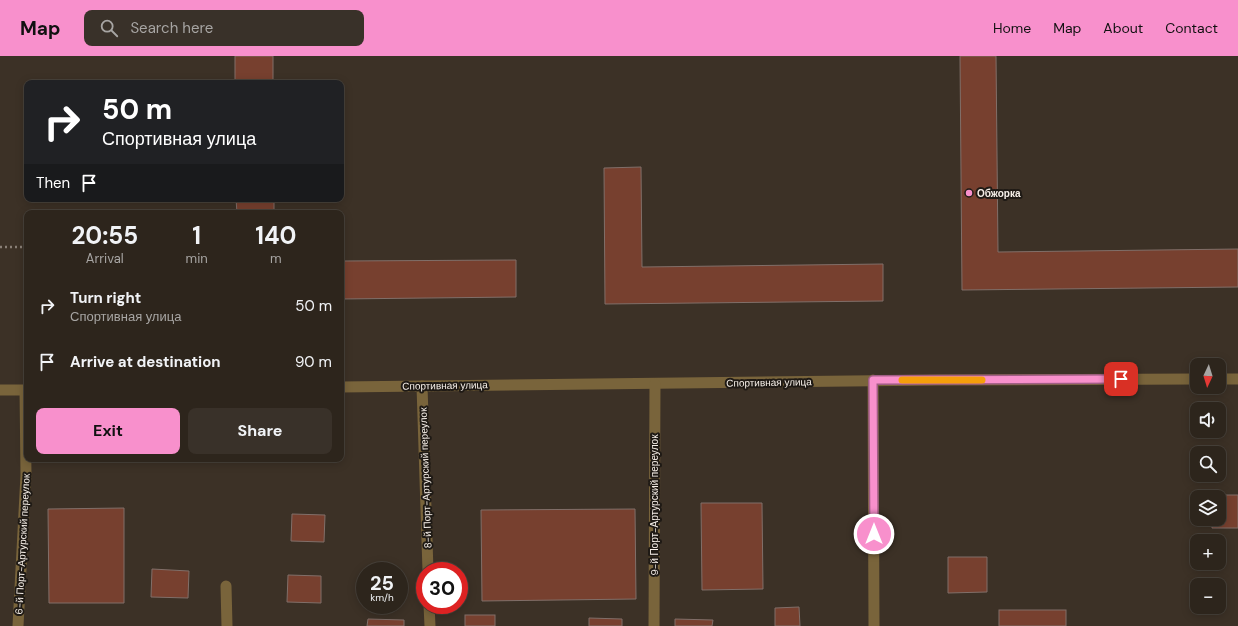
<!DOCTYPE html>
<html lang="en">
<head>
<meta charset="utf-8">
<style>
  :root { --surface:#2d251c; --page:#393129; --text:#f1f3f6; --muted:#a7a5a3; --line:#48423b; --accent:#f890cc }
  body { margin:0; font-family:"DM Sans",sans-serif; background:var(--page); color:var(--text); height:100vh; display:flex; flex-direction:column; font-size:15px; white-space:nowrap }
  * { box-sizing:border-box; margin:0 }
  p { font-size:13px; color:var(--muted) }
  .icon { flex:none; width:22px; height:22px; fill:none; stroke:currentColor; stroke-width:2; stroke-linecap:round; stroke-linejoin:round }
  .map { position:relative; flex:1; overflow:hidden }
  .drawer { position:absolute; left:24px; top:154px; width:320px; height:252px; display:flex; flex-direction:column; background:var(--surface); border-radius:8px; box-shadow:0 2px 10px #0003,0 0 0 1px var(--line) }
  .drawer>* { flex:none }
  .guide { position:absolute; left:24px; top:24px; width:320px; height:122px; border-radius:8px; box-shadow:0 2px 10px #0003,0 0 0 1px var(--line); background:#202124; color:#fff; overflow:hidden }
  .needle { width:26px; rotate:184deg }
  .buttons { position:absolute; left:1190px; top:302px; display:grid; gap:8px }
  .buttons a { display:grid; place-items:center; width:36px; height:36px; border-radius:8px; background:var(--surface); box-shadow:0 2px 10px #0003,0 0 0 1px var(--line); font-size:20px }
  .speed { position:absolute; left:356px; top:506px; display:flex; gap:8px; font-size:20px; font-weight:700; text-align:center }
  .speed>* { display:grid; place-content:center; width:52px; height:52px; border-radius:50%; background:var(--surface); box-shadow:0 2px 10px #0003,0 0 0 1px var(--line); line-height:1 }
  .speed small { font-size:10px; font-weight:400 }
  .speed .limit { border:6px solid #d22; background:#fff; color:#111 }
  .pin { position:absolute; display:grid; place-items:center; width:34px; height:34px; color:#fff; margin:-17px; border-radius:8px; box-shadow:0 2px 6px #0006 }
  .me { position:absolute; width:44px; margin:-22px; rotate:0deg; stroke-linejoin:round; filter:drop-shadow(0 0 3px #0008) }
  .turn { display:flex; align-items:center; gap:14px; height:84px; padding:0 12px; font-size:18px }
  .turn .icon { width:52px; height:52px; stroke-width:2.5 }
  .turn b { display:block; font-size:28px; line-height:34px }
  .then { display:flex; align-items:center; height:38px; padding:0 12px; background:#0003; gap:8px; font-size:15px }
  .eta { display:flex; justify-content:space-evenly; align-items:center; height:68px; text-align:center }
  .eta b { font-size:24px; font-weight:700; line-height:28px }
  .action { display:flex; gap:8px; margin-top:auto; padding:8px 12px }
  .action a { flex:1; height:46px; border-radius:8px; background:var(--accent); color:#111; font-size:16px; font-weight:700; line-height:46px; text-align:center }
  .action a+a { background:var(--page); color:var(--text) }
  ul { padding:0; list-style:none }
  li { display:flex; align-items:center; gap:12px; height:56px; padding:0 12px }
  li div { flex:1 }
  li b { display:block; font-size:15px }
  li em { font-style:normal }
  header { display:flex; align-items:center; gap:24px; box-sizing:border-box; height:56px; padding:0 20px; background:var(--accent); color:#111 }
  header strong { font-size:19px }
  nav { display:flex; gap:22px; margin-inline-start:auto; font-size:14px }
  .search { width:280px; height:36px; background:var(--page); display:flex; align-items:center; gap:10px; box-sizing:border-box; padding:0 14px; border-radius:8px; color:var(--muted); font-size:15px }
  .map>svg:first-child { display:block }
  .building { fill:#77402f; stroke:#816f69 }
  .lines { fill:none; stroke-linecap:round; stroke-linejoin:round }
  .path { stroke:#897f76; stroke-width:2.5; stroke-dasharray:2 3; stroke-linecap:butt }
  .minor { stroke:#79643b; stroke-width:11 }
  .route-casing { stroke:#a15e85; stroke-width:10 }
  .route { stroke:#f890cc; stroke-width:7 }
  .slow { stroke:#f59e0b; stroke-width:7 }
  .poi-dot { fill:#f890cc; stroke:#1f1a15; stroke-width:1.5 }
  .labels { text-anchor:middle; stroke-width:4; stroke-linejoin:round; paint-order:stroke }
  .poi-label { font-size:10px; font-weight:bold; fill:#f6efe8; stroke:#1f1a15; text-anchor:start }
  .street-label { font-size:10px; fill:#f6efe8; stroke:#1f1a15 }
</style>
</head>
<body>
<header>
<strong>Map</strong>
<div class="search"><svg class="icon" aria-label="search" viewBox="0 0 24 24"><circle cx="10" cy="10" r="6"/><path d="M15 15l6 6"/></svg>Search here</div>
<nav><a>Home</a><a>Map</a><a>About</a><a>Contact</a></nav>
</header>
<div class="map">
<svg width="1238" height="570" viewBox="0 0 1238 570">
  <rect width="100%" height="100%" fill="#3c3126"/>
  <g class="building">
    <rect x="235" y="0" width="38" height="27"/>
    <polygon points="960,0 996,0 998,196 1238,193 1238,231 962,234"/>
    <polygon points="641,111 642,211 883,208 883,245 605,248 604,112"/>
    <polygon points="236,143 274,143 274,157 237,157"/>
    <polygon points="516,204 516,241 341,243 341,205"/>
    <polygon points="1211,439 1238,439 1238,472 1212,472 1212,463 1219,463 1219,441 1211,441"/>
    <polygon points="701,447 762,447 763,533 702,534"/>
    <polygon points="124,452 124,547 49,547 48,453"/>
    <polygon points="635,453 636,543 482,545 481,454"/>
    <polygon points="292,458 325,459 324,486 291,485"/>
    <polygon points="948,501 987,501 987,536 948,537"/>
    <polygon points="152,513 189,515 188,542 151,541"/>
    <polygon points="288,519 321,520 321,547 287,546"/>
    <polygon points="799,551 800,570 775,570 775,552"/>
    <rect x="999" y="554" width="67" height="16"/>
    <rect x="465" y="559" width="30" height="11"/>
    <polygon points="589,562 622,563 622,570 589,570"/>
    <polygon points="368,563 404,564 404,570 367,570"/>
    <polygon points="675,563 713,564 712,570 675,570"/>
  </g>
  <g class="lines">
    <polyline class="path" points="0,191 27,191"/>
    <g class="minor">
      <polyline points="1219,323 1238,323"/>
      <polyline points="873,324 874,570"/>
      <polyline points="422,330 428,515"/>
      <polyline points="341,331 938,324 1197,323"/>
      <polyline points="0,334 27,334"/>
      <polyline points="226,530 227,570"/>
      <polyline points="429,549 430,570"/>
      <polyline points="18,570 26,419 25,334"/>
      <polyline points="654,570 655,328"/>
    </g>
  </g>
  <g class="lines">
    <g class="route-casing">
      <polyline id="route" points="874,478 873,324 1121,323"/>
    </g>
    <use href="#route" class="route"/>
    <polyline class="slow" points="902,324 982,324"/>
  </g>
  <circle class="poi-dot" cx="969" cy="137" r="4"/>
  <g class="labels">
    <g class="poi-label">
      <text x="977" y="141">Обжорка</text>
    </g>
    <g class="street-label">
      <text transform="translate(769 326) rotate(-1)" y="4">Спортивная улица</text>
      <text transform="translate(445 329) rotate(-1)" y="4">Спортивная улица</text>
      <text transform="translate(425 422) rotate(-92)" y="4">8-й Порт-Артурский переулок</text>
      <text transform="translate(654 449) rotate(-90)" y="4">9-й Порт-Артурский переулок</text>
      <text transform="translate(22 488) rotate(-87)" y="4">6-й Порт-Артурский переулок</text>
    </g>
  </g>
</svg>
<div class="buttons">
<a><svg class="needle" viewBox="-14 -14 28 28"><path d="M0-13l5 13h-10z" fill="#e53935"/><path d="M0 13l5-13h-10z" fill="#a7a5a3"/></svg></a>
<a><svg class="icon" aria-label="sound" viewBox="0 0 24 24"><path d="M4 9h4l5-4v14l-5-4H4zM17 9q2 3 0 6"/></svg></a>
<a><svg class="icon" aria-label="search" viewBox="0 0 24 24"><circle cx="10" cy="10" r="6"/><path d="M15 15l6 6"/></svg></a>
<a><svg class="icon" aria-label="layers" viewBox="0 0 24 24"><path d="M12 4l9 5-9 5-9-5zM3 14l9 5 9-5"/></svg></a>
<a>+</a>
<a>−</a>
</div>
<div class="speed"><div>25<small>km/h</small></div><div class="limit">30</div></div>
<div class="pin" style="left:1121px;top:323px;background:#d93025"><svg class="icon" aria-label="arrive" viewBox="0 0 24 24"><path d="M6 21V4h12l-3 4 3 4H6"/></svg></div>
<svg class="me" style="left:874px;top:478px" viewBox="-20 -20 40 40"><circle r="17" fill="#f890cc" stroke="#fff" stroke-width="3"/><path d="M0-11L8 9 0 5-8 9z" fill="#fff"/></svg>
<div class="guide">
<div class="turn"><svg class="icon" aria-label="right" viewBox="0 0 24 24"><path d="M7 20v-9h11M14 6l5 5-5 5"/></svg><div><b>50 m</b>Спортивная улица</div></div>
<div class="then">Then<svg class="icon" aria-label="arrive" viewBox="0 0 24 24"><path d="M6 21V4h12l-3 4 3 4H6"/></svg></div>
</div>
<section class="drawer">
<div class="eta">
<div><b>20:55</b><p>Arrival</p></div>
<div><b>1</b><p>min</p></div>
<div><b>140</b><p>m</p></div>
</div>
<ul>
<li><svg class="icon" aria-label="right" viewBox="0 0 24 24"><path d="M7 20v-9h11M14 6l5 5-5 5"/></svg><div><b>Turn right</b><p>Спортивная улица</p></div><em>50 m</em></li>
<li><svg class="icon" aria-label="arrive" viewBox="0 0 24 24"><path d="M6 21V4h12l-3 4 3 4H6"/></svg><div><b>Arrive at destination</b></div><em>90 m</em></li>
</ul>
<div class="action"><a>Exit</a><a>Share</a></div>
</section>
</div>
</body>
</html>
